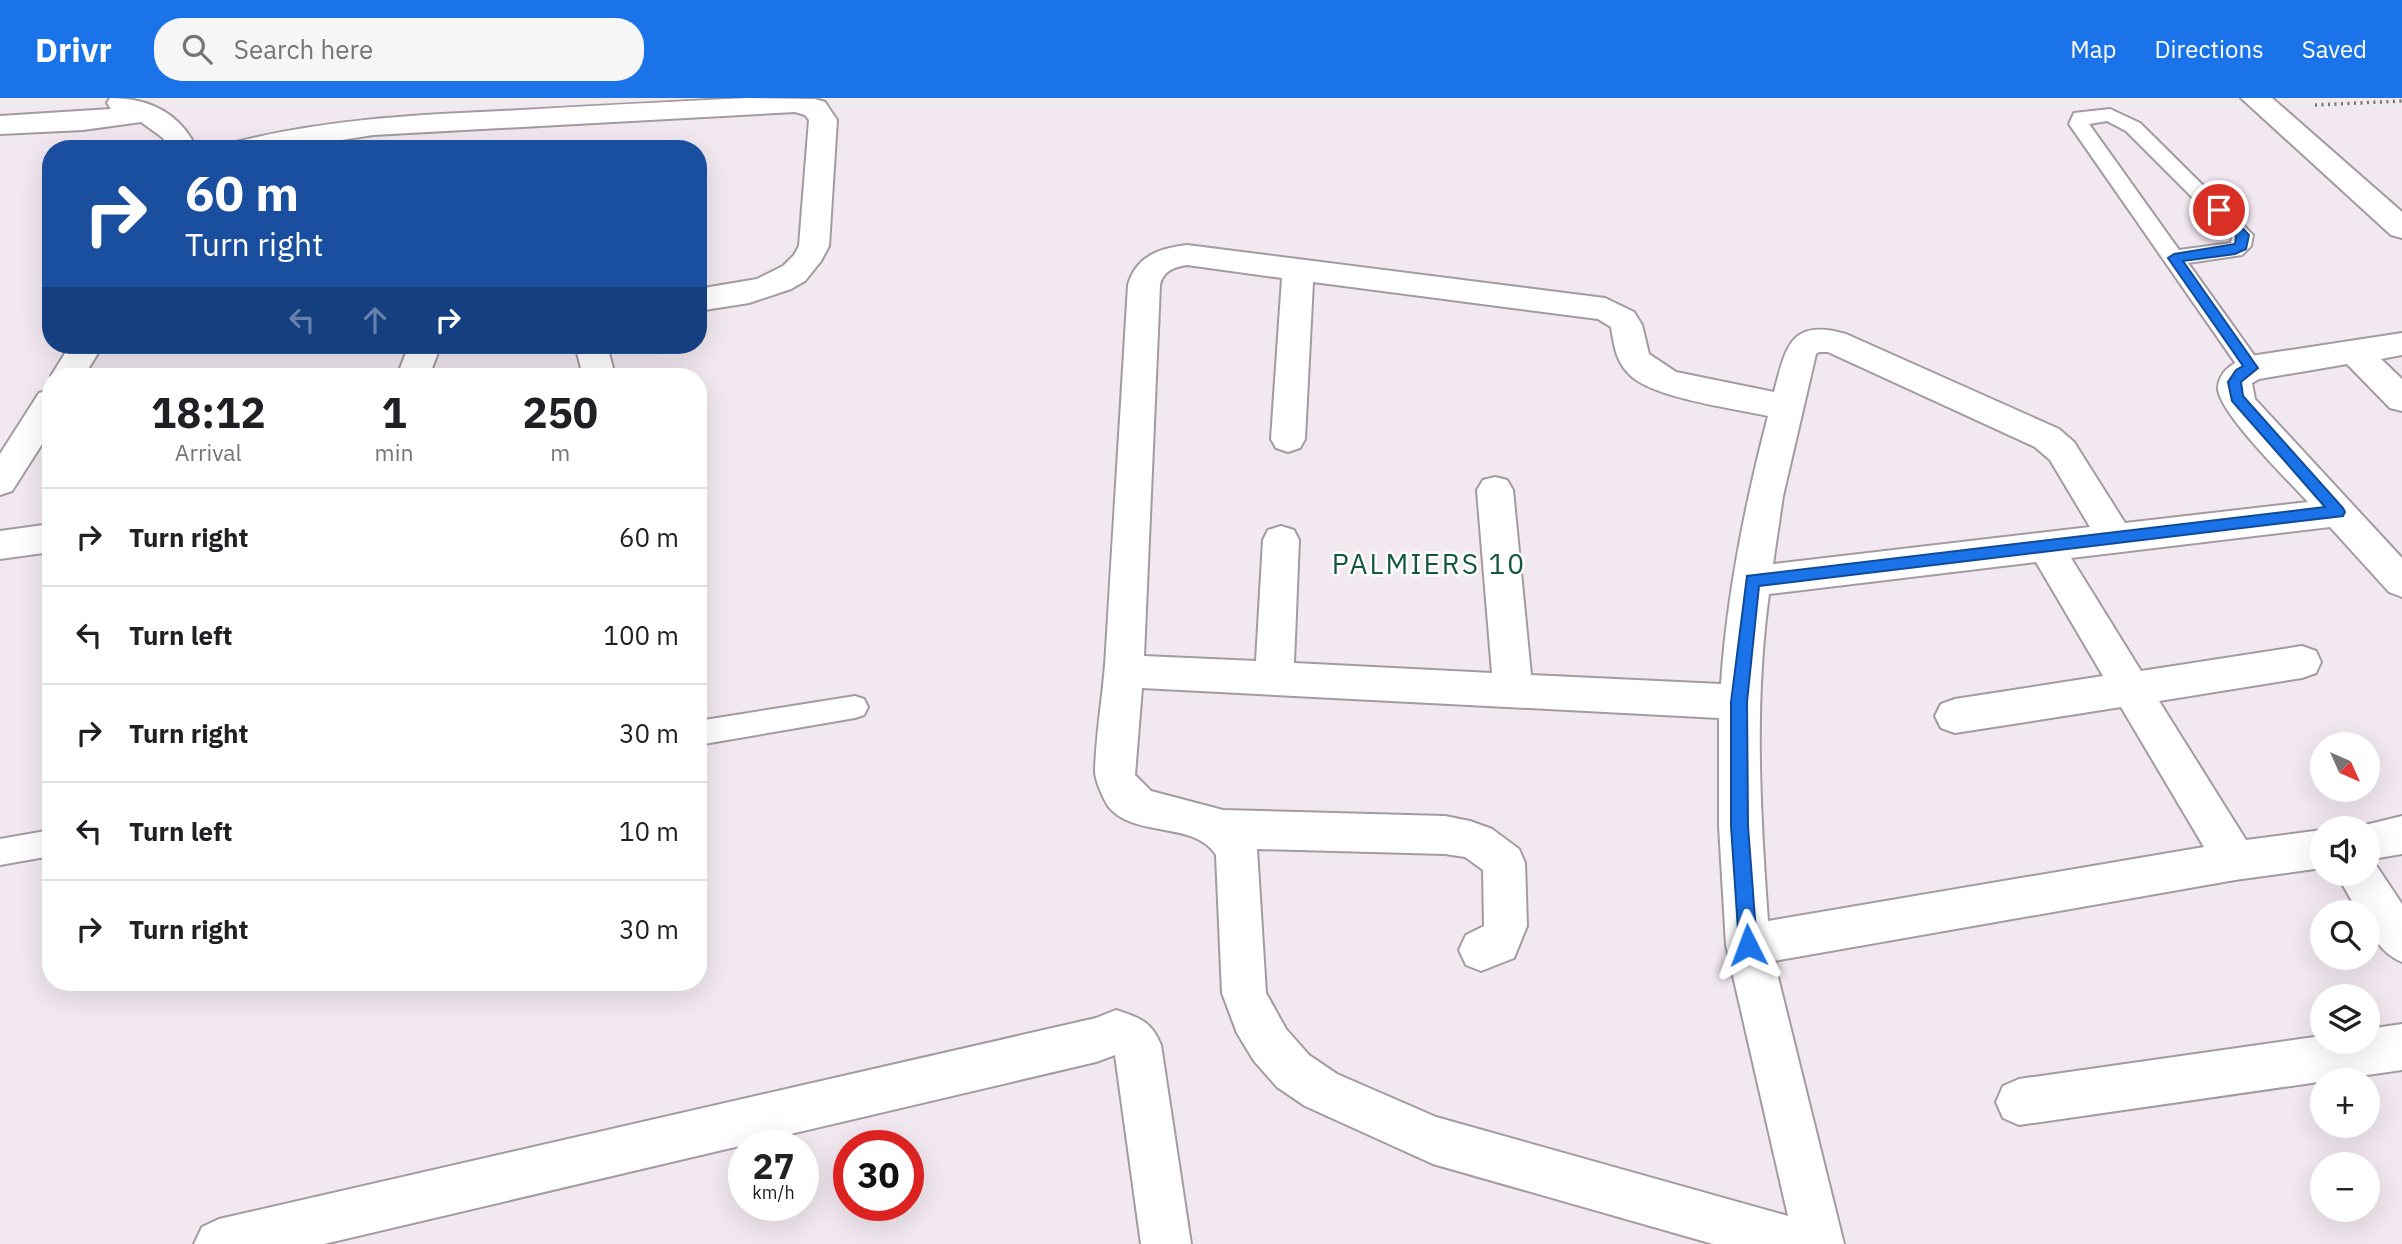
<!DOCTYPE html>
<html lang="en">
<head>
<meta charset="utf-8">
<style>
  :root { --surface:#fff; --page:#f6f6f6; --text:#202124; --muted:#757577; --line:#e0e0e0; --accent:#1a73e8 }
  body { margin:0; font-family:"IBM Plex Sans",sans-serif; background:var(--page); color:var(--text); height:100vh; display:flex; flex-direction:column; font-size:26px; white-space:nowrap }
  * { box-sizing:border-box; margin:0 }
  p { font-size:23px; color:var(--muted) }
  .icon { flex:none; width:38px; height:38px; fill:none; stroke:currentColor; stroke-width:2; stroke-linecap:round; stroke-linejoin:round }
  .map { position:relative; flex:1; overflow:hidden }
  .drawer { position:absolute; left:42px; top:270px; width:665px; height:623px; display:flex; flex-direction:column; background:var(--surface); border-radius:28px; box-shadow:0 7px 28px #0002 }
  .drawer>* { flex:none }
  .guide { position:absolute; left:42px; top:42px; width:665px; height:214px; border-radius:28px; box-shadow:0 7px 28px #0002; background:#1a4fa0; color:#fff; overflow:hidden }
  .needle { width:46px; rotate:135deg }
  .fabs { position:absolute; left:2310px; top:634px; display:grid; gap:14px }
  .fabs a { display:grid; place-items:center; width:70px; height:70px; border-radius:50%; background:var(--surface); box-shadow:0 7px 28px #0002; font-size:35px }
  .speed { position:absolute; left:728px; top:1032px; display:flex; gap:14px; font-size:35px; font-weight:700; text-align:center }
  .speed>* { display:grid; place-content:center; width:91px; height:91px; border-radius:50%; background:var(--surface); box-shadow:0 7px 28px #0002; line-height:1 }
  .speed small { font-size:18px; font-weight:400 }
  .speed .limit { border:10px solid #d22; background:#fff; color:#111 }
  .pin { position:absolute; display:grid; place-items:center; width:60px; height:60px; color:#fff; margin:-30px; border:4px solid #fff; border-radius:50%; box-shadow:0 2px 7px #0007 }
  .me { position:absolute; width:77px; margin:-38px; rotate:357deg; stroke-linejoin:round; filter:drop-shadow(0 0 5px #0008) }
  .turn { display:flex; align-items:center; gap:24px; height:147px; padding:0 28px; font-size:32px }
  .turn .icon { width:91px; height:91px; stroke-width:2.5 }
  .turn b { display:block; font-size:49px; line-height:60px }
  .lanes { display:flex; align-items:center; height:66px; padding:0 28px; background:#0003; justify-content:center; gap:35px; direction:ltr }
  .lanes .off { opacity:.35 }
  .eta { display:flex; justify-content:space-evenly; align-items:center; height:119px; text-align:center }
  .eta b { font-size:42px; font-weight:700; line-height:49px }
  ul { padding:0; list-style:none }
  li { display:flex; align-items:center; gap:21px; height:98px; padding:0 28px; border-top:2px solid var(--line) }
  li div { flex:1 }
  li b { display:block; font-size:26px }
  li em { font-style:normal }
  header { display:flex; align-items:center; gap:42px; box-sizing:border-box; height:98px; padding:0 35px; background:var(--accent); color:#fff }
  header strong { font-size:33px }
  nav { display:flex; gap:38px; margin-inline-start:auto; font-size:24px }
  .search { width:490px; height:63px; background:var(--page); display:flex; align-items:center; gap:18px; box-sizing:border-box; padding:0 24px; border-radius:28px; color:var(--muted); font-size:26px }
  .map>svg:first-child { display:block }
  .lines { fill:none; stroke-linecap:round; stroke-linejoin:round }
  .service-casing { stroke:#a49aa1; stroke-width:4 }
  .minor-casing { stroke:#a49aa1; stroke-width:4 }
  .path { stroke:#777075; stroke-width:3.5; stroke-dasharray:2 4.5; stroke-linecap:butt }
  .service { fill:#fff; fill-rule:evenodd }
  .minor { fill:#fff; fill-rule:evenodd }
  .route { fill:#1a73e8; stroke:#114b97; stroke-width:2 }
  .labels { text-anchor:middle; stroke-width:5; stroke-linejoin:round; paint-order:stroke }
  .quarter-label { font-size:28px; letter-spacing:2px; fill:#16583c; stroke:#fff }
</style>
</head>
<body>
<header>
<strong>Drivr</strong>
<div class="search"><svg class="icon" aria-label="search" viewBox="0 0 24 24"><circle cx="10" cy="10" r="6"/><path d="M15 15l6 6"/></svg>Search here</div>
<nav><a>Map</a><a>Directions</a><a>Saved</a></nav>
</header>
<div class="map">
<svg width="2402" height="1146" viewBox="0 0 2402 1146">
  <rect width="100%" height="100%" fill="#f2e8f0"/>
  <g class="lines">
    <g class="service-casing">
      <g id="service">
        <path d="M 2110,11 L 2140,25 L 2253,137 L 2251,148 L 2242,157 L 2188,165 L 2259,264 L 2262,270 L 2259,276 L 2251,278 L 2243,276 L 2069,26 L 2074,15 ZM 2107,23 L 2126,33 L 2232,139 L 2231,145 L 2179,152 L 2089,26 Z"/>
        <polygon points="855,598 864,601 868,609 864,617 855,620 698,647 698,623"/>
        <polygon points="51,732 51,758 0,767 0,741"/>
      </g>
    </g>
    <g class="minor-casing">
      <g id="minor">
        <path d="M 110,0 C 149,0 180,15 197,51 L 169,51 L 163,40 L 141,24 L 83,32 L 0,36 L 0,18 L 111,11 L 107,5 Z"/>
        <path d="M 747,0 L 815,1 L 825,4 L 837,22 L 829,148 L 821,163 L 805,183 L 791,191 L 749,205 L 698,213 L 698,191 L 757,181 L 783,168 L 794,157 L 799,148 L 809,22 L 805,17 L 795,14 L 373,37 L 285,51 L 228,51 L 232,45 C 321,22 410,17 502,13 C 583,8 665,4 747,0 Z"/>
        <polygon points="2241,0 2272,0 2402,114 2402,140 2391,137"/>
        <path d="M 1187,147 L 1605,200 L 1634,214 L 1642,227 L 1649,256 L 1676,274 L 1774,294 C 1786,249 1790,220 1846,236 L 2059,331 L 2074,344 L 2125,425 L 2308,404 C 2289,383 2218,314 2218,290 C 2219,272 2236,263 2251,258 L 2402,235 L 2402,257 L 2381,261 L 2402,281 L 2402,313 L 2390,310 L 2347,266 L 2259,281 L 2252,285 L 2255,301 L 2402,460 L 2402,499 L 2389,494 L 2330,429 L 2071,460 L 2141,573 L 2302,548 L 2316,553 L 2321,564 L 2316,575 L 2302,580 L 2159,603 L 2246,742 L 2322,732 L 2322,770 L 2235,782 L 1774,863 L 1844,1146 L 1713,1146 L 1433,1066 L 1305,1008 L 1277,989 L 1254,963 L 1237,935 L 1222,895 L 1216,757 C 1194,722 1134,741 1108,708 C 1103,700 1095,682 1095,673 C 1096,633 1104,592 1106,552 C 1113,430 1121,309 1128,187 C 1136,158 1160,150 1187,147 ZM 1187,167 L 1282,180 L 1271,341 L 1276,350 L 1288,354 L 1300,350 L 1305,341 L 1313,184 L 1598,221 L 1611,229 C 1614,246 1615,261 1628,275 C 1650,300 1733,310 1768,318 C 1745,406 1727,496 1721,586 L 1531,577 L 1513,392 L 1507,382 L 1495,379 L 1483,382 L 1477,392 L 1492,575 L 1294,565 L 1299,442 L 1294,432 L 1281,428 L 1268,432 L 1263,442 L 1256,563 L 1144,558 L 1160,187 C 1163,173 1174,169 1187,167 ZM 1819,254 L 1828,254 L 2035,349 L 2050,362 L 2090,429 L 1773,466 L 1783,398 L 1816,256 ZM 2036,464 L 2103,578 L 1955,601 L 1941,606 L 1935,618 L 1941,630 L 1955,635 L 2121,609 L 2204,749 L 1768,823 C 1760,713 1754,605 1769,496 ZM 1142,590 L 1719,620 L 1719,728 L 1726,847 L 1788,1118 L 1436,1019 L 1337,976 L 1309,957 L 1286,931 L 1266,895 L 1257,751 L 1445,756 L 1465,759 L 1483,772 L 1484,828 L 1466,837 L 1459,852 L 1466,867 L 1481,873 L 1514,860 L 1527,828 L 1525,765 L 1519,751 L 1492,731 L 1470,723 L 1445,718 L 1223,712 L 1151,693 L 1135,677 Z"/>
        <polygon points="70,247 103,247 84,278 51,278"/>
        <polygon points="409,247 441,247 429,278 397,278"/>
        <polygon points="575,247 607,247 615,278 583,278"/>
        <polygon points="51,292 51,332 12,393 0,397 0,356 39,295"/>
        <polygon points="51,426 51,454 0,461 0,433"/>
        <path d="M 2402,718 L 2402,756 L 2372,761 L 2402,806 L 2402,864 C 2381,855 2368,836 2368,814 L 2358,814 L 2336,775 L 2368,775 L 2368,730 L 2353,730 Z"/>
        <path d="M 1116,912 C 1140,920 1151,923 1161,947 L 1191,1146 L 1141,1146 L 1115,957 L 1096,964 L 324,1146 L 194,1146 L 202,1129 L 219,1121 L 1096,920 Z"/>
        <polygon points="2402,926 2402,972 2019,1027 2003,1020 1996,1004 2003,988 2019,981 2322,938 2322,943 2368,943 2368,931"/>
      </g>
    </g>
    <polyline class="path" points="2315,7 2402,3"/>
    <use href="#service" class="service"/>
    <use href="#minor" class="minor"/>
  </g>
  <polygon class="route" points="2219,108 2223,109 2249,137 2246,151 2235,156 2183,163 2258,270 2241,284 2243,298 2343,410 2345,414 2343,418 1759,488 1747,604 1748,728 1757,847 1754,853 1748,856 1741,853 1739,847 1731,728 1731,604 1747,478 2325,409 2232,303 2228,284 2236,272 2243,268 2168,160 2174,156 2235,146 2236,138 2212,112"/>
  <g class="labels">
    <g class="quarter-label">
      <text x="1429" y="476">PALMIERS 10</text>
    </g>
  </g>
</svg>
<div class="fabs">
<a><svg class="needle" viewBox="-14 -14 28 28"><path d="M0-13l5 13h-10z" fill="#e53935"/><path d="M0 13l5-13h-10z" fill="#757577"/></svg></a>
<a><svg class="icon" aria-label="sound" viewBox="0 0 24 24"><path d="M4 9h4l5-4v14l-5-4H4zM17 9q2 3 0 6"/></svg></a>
<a><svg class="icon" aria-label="search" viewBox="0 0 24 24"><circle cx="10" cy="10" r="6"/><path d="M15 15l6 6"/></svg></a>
<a><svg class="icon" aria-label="layers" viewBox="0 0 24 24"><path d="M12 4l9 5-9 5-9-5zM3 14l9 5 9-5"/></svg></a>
<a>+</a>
<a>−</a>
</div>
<div class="speed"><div>27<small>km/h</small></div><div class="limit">30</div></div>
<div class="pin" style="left:2219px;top:112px;background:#d93025"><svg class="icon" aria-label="arrive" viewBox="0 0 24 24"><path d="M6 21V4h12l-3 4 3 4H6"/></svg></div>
<svg class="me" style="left:1748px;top:847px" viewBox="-20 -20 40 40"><path d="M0-17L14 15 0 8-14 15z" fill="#1a73e8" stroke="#fff" stroke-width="4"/></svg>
<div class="guide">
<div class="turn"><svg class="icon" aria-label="right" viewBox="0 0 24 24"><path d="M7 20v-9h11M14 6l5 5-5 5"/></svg><div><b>60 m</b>Turn right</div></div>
<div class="lanes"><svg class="icon off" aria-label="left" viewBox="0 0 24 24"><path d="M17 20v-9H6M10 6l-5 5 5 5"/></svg><svg class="icon off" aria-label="ahead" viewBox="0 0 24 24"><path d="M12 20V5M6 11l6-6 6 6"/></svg><svg class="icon" aria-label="right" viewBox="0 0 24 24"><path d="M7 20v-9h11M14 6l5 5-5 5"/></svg></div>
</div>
<section class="drawer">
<div class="eta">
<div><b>18:12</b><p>Arrival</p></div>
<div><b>1</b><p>min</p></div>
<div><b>250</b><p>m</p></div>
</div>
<ul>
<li><svg class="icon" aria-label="right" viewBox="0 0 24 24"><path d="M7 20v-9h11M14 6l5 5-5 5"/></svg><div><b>Turn right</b></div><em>60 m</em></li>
<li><svg class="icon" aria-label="left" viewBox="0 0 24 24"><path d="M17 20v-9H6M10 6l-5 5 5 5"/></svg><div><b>Turn left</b></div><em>100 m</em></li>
<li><svg class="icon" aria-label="right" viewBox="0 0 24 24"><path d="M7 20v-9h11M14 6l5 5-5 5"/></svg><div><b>Turn right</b></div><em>30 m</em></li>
<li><svg class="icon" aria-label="left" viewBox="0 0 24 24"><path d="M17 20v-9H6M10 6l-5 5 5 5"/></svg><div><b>Turn left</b></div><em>10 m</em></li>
<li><svg class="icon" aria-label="right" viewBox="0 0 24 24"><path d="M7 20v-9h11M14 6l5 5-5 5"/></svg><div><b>Turn right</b></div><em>30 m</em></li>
</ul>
</section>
</div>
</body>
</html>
